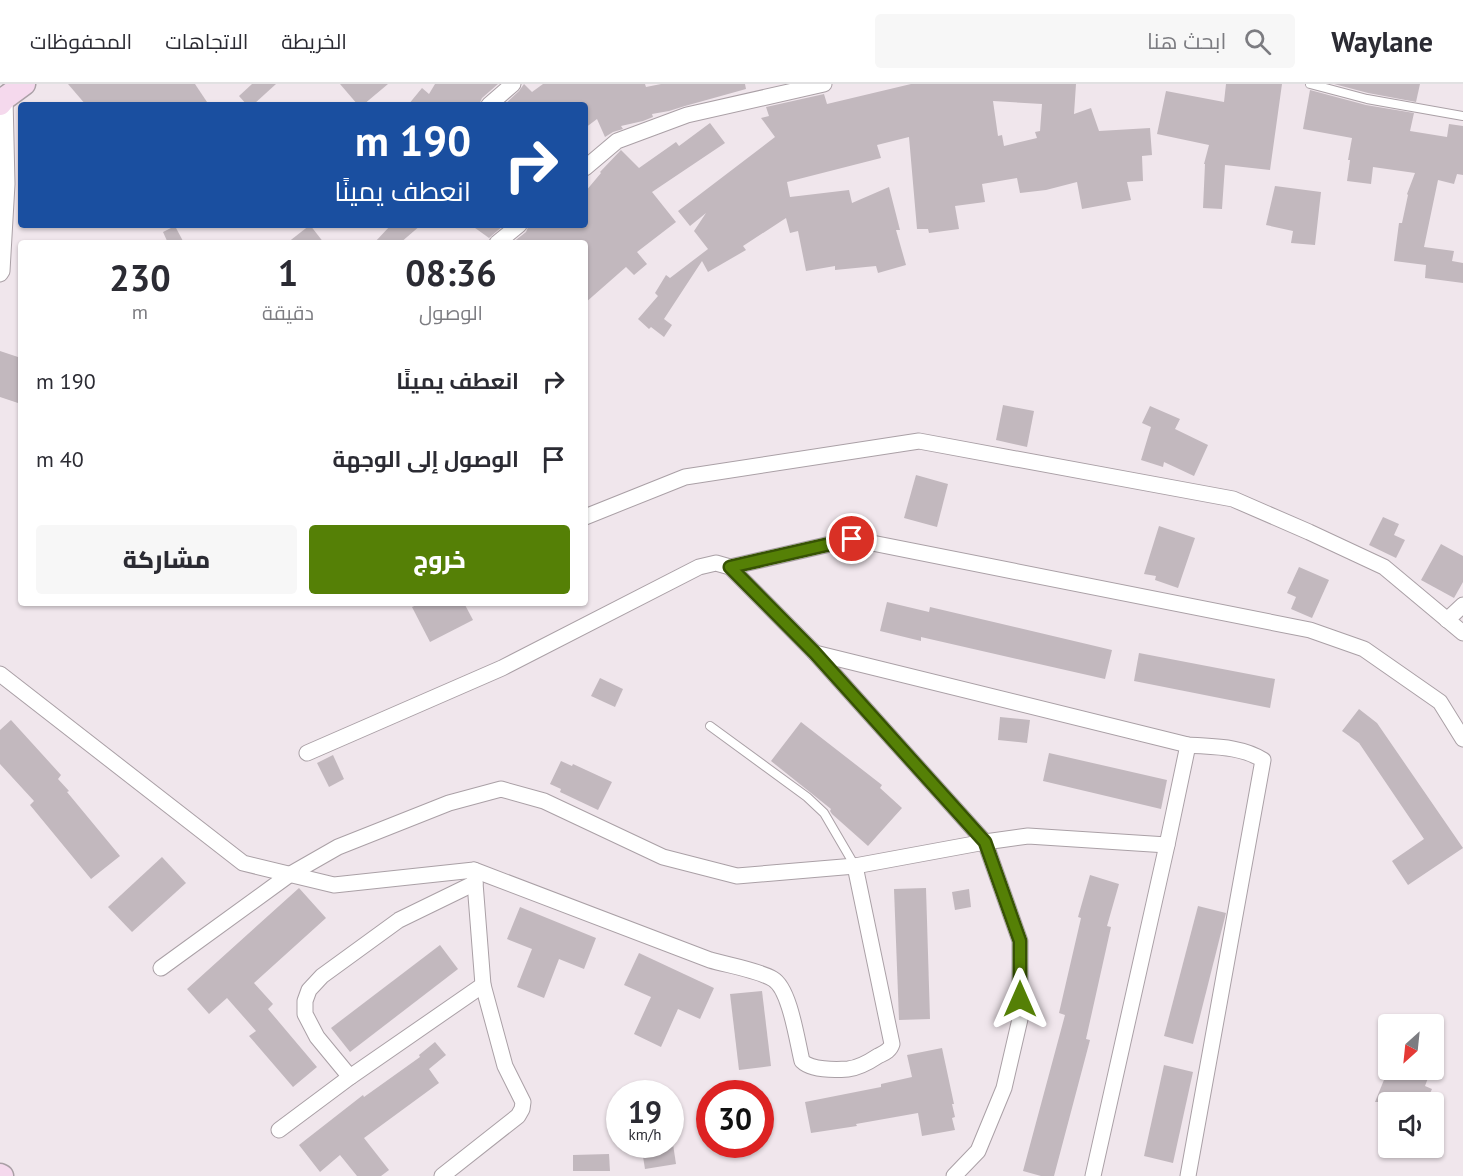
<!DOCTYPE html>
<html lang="ar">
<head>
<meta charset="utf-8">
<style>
  :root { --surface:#fff; --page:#f7f7f7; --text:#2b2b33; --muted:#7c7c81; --line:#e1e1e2; --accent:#558006 }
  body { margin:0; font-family:"PT Sans",Cairo,sans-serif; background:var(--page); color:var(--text); direction:rtl; height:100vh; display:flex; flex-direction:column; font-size:22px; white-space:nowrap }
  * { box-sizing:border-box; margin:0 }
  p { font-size:20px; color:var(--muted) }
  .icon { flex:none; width:33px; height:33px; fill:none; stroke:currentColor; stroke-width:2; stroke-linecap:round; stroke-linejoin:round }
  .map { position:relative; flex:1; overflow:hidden; direction:ltr }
  .panel { position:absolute; left:18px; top:156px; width:570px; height:366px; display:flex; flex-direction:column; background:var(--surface); border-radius:6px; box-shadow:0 2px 4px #0004; direction:rtl }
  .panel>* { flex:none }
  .banner { position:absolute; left:18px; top:18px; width:570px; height:126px; border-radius:6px; box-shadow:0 2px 4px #0004; direction:rtl; background:#1a4fa0; color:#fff; overflow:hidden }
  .needle { width:39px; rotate:207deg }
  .tools { position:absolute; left:1378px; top:930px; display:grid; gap:12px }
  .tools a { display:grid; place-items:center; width:66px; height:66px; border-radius:6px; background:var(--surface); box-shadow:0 2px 4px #0004; font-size:30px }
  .speed { position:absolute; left:606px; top:996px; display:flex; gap:12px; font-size:30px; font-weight:700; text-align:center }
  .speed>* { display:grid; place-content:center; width:78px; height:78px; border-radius:50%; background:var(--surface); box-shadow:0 2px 4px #0004; line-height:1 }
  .speed small { font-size:15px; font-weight:400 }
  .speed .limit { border:9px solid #d22; background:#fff; color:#111 }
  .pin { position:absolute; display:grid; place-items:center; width:51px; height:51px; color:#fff; margin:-26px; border:3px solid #fff; border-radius:50%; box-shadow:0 2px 6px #0007 }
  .me { position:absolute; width:66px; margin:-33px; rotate:0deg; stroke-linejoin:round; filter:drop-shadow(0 0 4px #0008) }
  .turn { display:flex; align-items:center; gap:21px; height:126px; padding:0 18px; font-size:27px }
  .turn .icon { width:78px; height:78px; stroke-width:2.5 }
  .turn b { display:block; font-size:42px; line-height:51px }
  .eta { display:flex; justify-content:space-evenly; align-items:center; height:102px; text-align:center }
  .eta b { font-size:36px; font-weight:800; line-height:42px }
  .primary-button { display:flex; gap:12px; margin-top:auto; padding:12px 18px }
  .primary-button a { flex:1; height:69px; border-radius:6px; background:var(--accent); color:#fff; font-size:24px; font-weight:800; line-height:69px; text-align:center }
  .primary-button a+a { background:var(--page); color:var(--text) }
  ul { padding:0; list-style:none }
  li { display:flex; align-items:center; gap:18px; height:78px; padding:0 18px }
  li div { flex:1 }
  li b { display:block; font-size:22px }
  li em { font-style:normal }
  header { display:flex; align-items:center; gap:36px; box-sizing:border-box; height:84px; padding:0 30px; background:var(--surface); border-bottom:2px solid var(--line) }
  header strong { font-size:28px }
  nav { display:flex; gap:33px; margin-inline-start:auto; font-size:21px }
  .search { width:420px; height:54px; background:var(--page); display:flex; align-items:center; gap:15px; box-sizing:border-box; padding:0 21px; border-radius:6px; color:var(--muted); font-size:22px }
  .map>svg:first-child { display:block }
  .building { fill:#c2b8be; fill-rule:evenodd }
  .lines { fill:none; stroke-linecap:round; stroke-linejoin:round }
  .lane-casing { stroke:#aaa0a6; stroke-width:10 }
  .street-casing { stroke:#aaa0a6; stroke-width:17 }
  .secondary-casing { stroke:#aaa0a6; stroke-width:25 }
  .lane { stroke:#fff; stroke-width:8 }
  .street { stroke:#fff; stroke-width:15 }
  .secondary { stroke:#f5d9ed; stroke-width:22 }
  .route-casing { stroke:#375304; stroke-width:15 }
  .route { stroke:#558006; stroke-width:10 }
</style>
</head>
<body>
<header>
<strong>Waylane</strong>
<div class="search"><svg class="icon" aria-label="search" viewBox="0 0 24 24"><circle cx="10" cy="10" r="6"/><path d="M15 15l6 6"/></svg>ابحث هنا</div>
<nav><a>الخريطة</a><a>الاتجاهات</a><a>المحفوظات</a></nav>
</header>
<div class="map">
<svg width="1463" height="1092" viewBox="0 0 1463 1092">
  <rect width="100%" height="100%" fill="#f0e6ec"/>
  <g class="building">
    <polygon points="68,0 195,0 209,21 86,21"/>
    <polygon points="252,0 276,0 253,21 247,21 239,12"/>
    <polygon points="340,0 388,0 363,21 358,21"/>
    <polygon points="435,0 498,0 482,14 479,21 408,21 422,4 429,10"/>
    <polygon points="524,0 532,8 543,0 645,0 646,3 661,0 745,0 746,5 685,22 669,27 652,30 653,33 643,37 621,42 623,45 613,48 605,53 597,35 585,44 585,21 504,21 519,7"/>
    <path d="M 911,0 L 1076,0 L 1074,30 L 1091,24 L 1099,47 L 1150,44 L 1152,71 L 1142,72 L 1143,97 L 1127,98 L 1131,116 L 1082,125 L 1077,98 L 1046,106 L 1020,109 L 1017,94 L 982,100 L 985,118 L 955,122 L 959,145 L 929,149 L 928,145 L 917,145 L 909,53 L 877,61 L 881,74 L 787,98 L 790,113 L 849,106 L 852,119 L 889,103 L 900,146 L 896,146 L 906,181 L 878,189 L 876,182 L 835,186 L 835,182 L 806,187 L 798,147 L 790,149 L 786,134 L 743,162 L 746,166 L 708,188 L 702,177 L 664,235 L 672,241 L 664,253 L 651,243 L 649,245 L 638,235 L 658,212 L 655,209 L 666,191 L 670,194 L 708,165 L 694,147 L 706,129 L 690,142 L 678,127 L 775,53 L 761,34 L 769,32 L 766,23 L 824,10 L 827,20 ZM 993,17 L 1042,20 L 1040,47 L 1035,48 L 1037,54 L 1004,62 L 1002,51 L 998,52 Z"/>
    <polygon points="1226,0 1282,0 1270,86 1225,81 1222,125 1203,124 1205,80 1204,80 1209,61 1157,50 1166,7 1224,18"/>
    <polygon points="1334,0 1420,0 1416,18 1368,9"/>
    <polygon points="1310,6 1366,21 1414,29 1410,47 1447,53 1449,40 1463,42 1463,91 1457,90 1454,100 1438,96 1424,163 1454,167 1452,177 1463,179 1463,199 1425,194 1426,181 1394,177 1399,139 1402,139 1408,111 1407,110 1415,89 1373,83 1371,100 1347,97 1350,76 1348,76 1352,54 1303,45"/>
    <polygon points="710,39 725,59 652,108 676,138 637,168 647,180 634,191 626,183 585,219 585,159 512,159 526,148 529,141 585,141 585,108 601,89 600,88 621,66 639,84 676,58 679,62"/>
    <polygon points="1275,102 1321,108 1315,161 1291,159 1293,147 1266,141"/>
    <polygon points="310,141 324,159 287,159"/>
    <polygon points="391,141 421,141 400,159 374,159"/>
    <polygon points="471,141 504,141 489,154"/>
    <polygon points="175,142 184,159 168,159 163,148"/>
    <polygon points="0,267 21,274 21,320 0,313"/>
    <polygon points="1003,321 1034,327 1027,363 996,356"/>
    <polygon points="1150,322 1180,335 1175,345 1208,361 1194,392 1164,378 1163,383 1141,376 1151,343 1142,339"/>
    <polygon points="916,391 948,400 937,443 904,434"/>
    <polygon points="1383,433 1399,440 1394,451 1405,456 1396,474 1369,461"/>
    <polygon points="1159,442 1195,454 1178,504 1155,496 1156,492 1144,490"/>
    <polygon points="1441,460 1463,472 1463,498 1454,514 1421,496"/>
    <polygon points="1299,483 1329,496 1312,534 1291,525 1296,513 1287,509"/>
    <polygon points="887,518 929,528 930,523 1112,566 1105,595 921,553 921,557 880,547"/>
    <polygon points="421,519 464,519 473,536 430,558 412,523"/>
    <polygon points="1139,569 1275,595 1270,624 1134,597"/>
    <polygon points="600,594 623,605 615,623 591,612"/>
    <polygon points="1359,625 1377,639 1463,764 1408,801 1392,777 1424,755 1359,659 1342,647"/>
    <polygon points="1000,633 1030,636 1027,659 998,656"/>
    <polygon points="11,636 61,691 58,695 69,707 67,708 120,772 91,795 30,721 34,717 0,680 0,646"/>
    <polygon points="801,638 882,701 880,704 902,724 868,762 832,730 830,727 831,725 771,677"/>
    <polygon points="1049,669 1167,696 1161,725 1043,697"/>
    <polygon points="333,671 344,695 329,703 317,679"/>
    <polygon points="561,677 572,682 573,680 612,698 598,726 560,708 561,705 550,700"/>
    <polygon points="162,773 186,799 132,848 108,823"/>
    <polygon points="1090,791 1119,800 1107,842 1111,843 1086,955 1090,956 1054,1092 1041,1092 1023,1087 1065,931 1059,929 1081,834 1078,833"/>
    <polygon points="299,804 326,834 254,899 273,920 268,925 317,983 293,1003 249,952 256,947 227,914 209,930 187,905"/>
    <polygon points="926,804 930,935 899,936 894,805"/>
    <polygon points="969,805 971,823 955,826 952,808"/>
    <polygon points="1198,822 1226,829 1193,960 1164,952"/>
    <polygon points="520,823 596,854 584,885 559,875 544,914 517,903 532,865 507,855"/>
    <polygon points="440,861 458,885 350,968 331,944"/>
    <polygon points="639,869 714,904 700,935 678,925 661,963 634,950 651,913 624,901"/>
    <polygon points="762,907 771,982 739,986 730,910"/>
    <polygon points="435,958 446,971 429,985 439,999 364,1054 389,1086 381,1092 357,1092 340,1071 320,1088 299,1061 363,1011 364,1013 420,973 419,971"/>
    <polygon points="942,964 954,1020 952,1020 955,1033 952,1034 955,1046 922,1052 918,1029 856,1040 857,1042 811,1049 805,1018 881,1003 881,1000 912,993 907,971"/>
    <polygon points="1164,981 1193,988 1173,1079 1144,1072"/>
    <polygon points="1388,986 1431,986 1425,1002 1432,1005 1426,1018 1375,1018"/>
    <polygon points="641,1060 673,1060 676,1080 645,1085"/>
    <polygon points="609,1070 610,1087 573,1087 573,1071"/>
  </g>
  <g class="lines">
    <g class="lane-casing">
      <g id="lane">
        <polyline points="1310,0 1367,15 1463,32"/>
        <polyline points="710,642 807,713 824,729 855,782"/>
      </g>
    </g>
    <g class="street-casing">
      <g id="street">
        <polyline points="489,21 513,0"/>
        <polyline points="585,84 617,57 687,31 824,0"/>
        <polyline points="497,159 519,141"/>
        <polyline points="0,190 2,187 7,100 5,14 3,11"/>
        <polyline points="585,433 685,393 919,357 1233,415 1309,448 1384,483 1463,549"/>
        <polyline points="730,483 852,455 1310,546 1364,565 1440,618 1463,655"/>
        <polyline points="1447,536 1463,521"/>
        <path d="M 815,569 L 1188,661 C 1214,663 1241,662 1263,676 L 1188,1092"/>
        <path d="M 0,590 L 243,779 L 334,801 L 474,786 L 710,876 C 727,881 758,886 773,895 C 790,905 797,957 802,977 C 811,986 835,986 848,985 C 858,984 869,978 878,972 C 884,969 890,967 892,960 L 855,782"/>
        <polyline points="307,669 502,584 699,483 716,479 730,483 815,569 985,758 1020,857 1020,935 1004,1004 978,1067 954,1092"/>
        <polyline points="161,884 289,791 338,763 449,719 501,705 544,717 663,773 737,792 855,782 985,758 1028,752 1167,761"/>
        <polyline points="350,993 317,953 305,930 305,917 309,906 322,892 399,836 475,799"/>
        <polyline points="279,1046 350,993 483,901"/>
        <polyline points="442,1092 518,1032 522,1025 523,1018 505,982 483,901 474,786"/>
        <polyline points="1093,1092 1167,761 1188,661"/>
      </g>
    </g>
    <g class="secondary-casing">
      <g id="secondary">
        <polyline points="0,20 5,14 24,0"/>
        <polyline points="0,1091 2,1092"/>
      </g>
    </g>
    <use href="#lane" class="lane"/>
    <use href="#street" class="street"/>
    <use href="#secondary" class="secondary"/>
  </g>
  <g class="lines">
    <g class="route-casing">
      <polyline id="route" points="852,455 730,483 815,569 985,758 1020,857 1020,915"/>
    </g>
    <use href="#route" class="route"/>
  </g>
</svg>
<div class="tools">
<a><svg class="needle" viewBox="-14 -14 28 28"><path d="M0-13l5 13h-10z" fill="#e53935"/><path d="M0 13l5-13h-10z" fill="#7c7c81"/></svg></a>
<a><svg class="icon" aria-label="sound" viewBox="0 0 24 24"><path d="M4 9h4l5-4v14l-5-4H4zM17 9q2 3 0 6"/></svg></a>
</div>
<div class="speed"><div>19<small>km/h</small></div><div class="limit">30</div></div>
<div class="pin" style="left:852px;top:455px;background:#d93025"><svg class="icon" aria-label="arrive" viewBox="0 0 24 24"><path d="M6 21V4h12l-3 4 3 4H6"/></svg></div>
<svg class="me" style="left:1020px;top:915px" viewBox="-20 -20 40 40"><path d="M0-17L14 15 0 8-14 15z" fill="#558006" stroke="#fff" stroke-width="4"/></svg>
<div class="banner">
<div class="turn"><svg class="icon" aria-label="right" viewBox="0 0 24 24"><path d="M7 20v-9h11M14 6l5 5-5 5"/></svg><div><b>190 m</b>انعطف يمينًا</div></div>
</div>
<section class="panel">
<div class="eta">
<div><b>08:36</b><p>الوصول</p></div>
<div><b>1</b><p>دقيقة</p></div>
<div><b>230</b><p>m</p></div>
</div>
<ul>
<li><svg class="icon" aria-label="right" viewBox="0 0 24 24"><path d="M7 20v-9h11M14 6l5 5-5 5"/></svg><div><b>انعطف يمينًا</b></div><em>190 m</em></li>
<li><svg class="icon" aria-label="arrive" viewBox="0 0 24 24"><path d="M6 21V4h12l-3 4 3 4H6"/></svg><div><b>الوصول إلى الوجهة</b></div><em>40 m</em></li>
</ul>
<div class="primary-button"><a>خروج</a><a>مشاركة</a></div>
</section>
</div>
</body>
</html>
